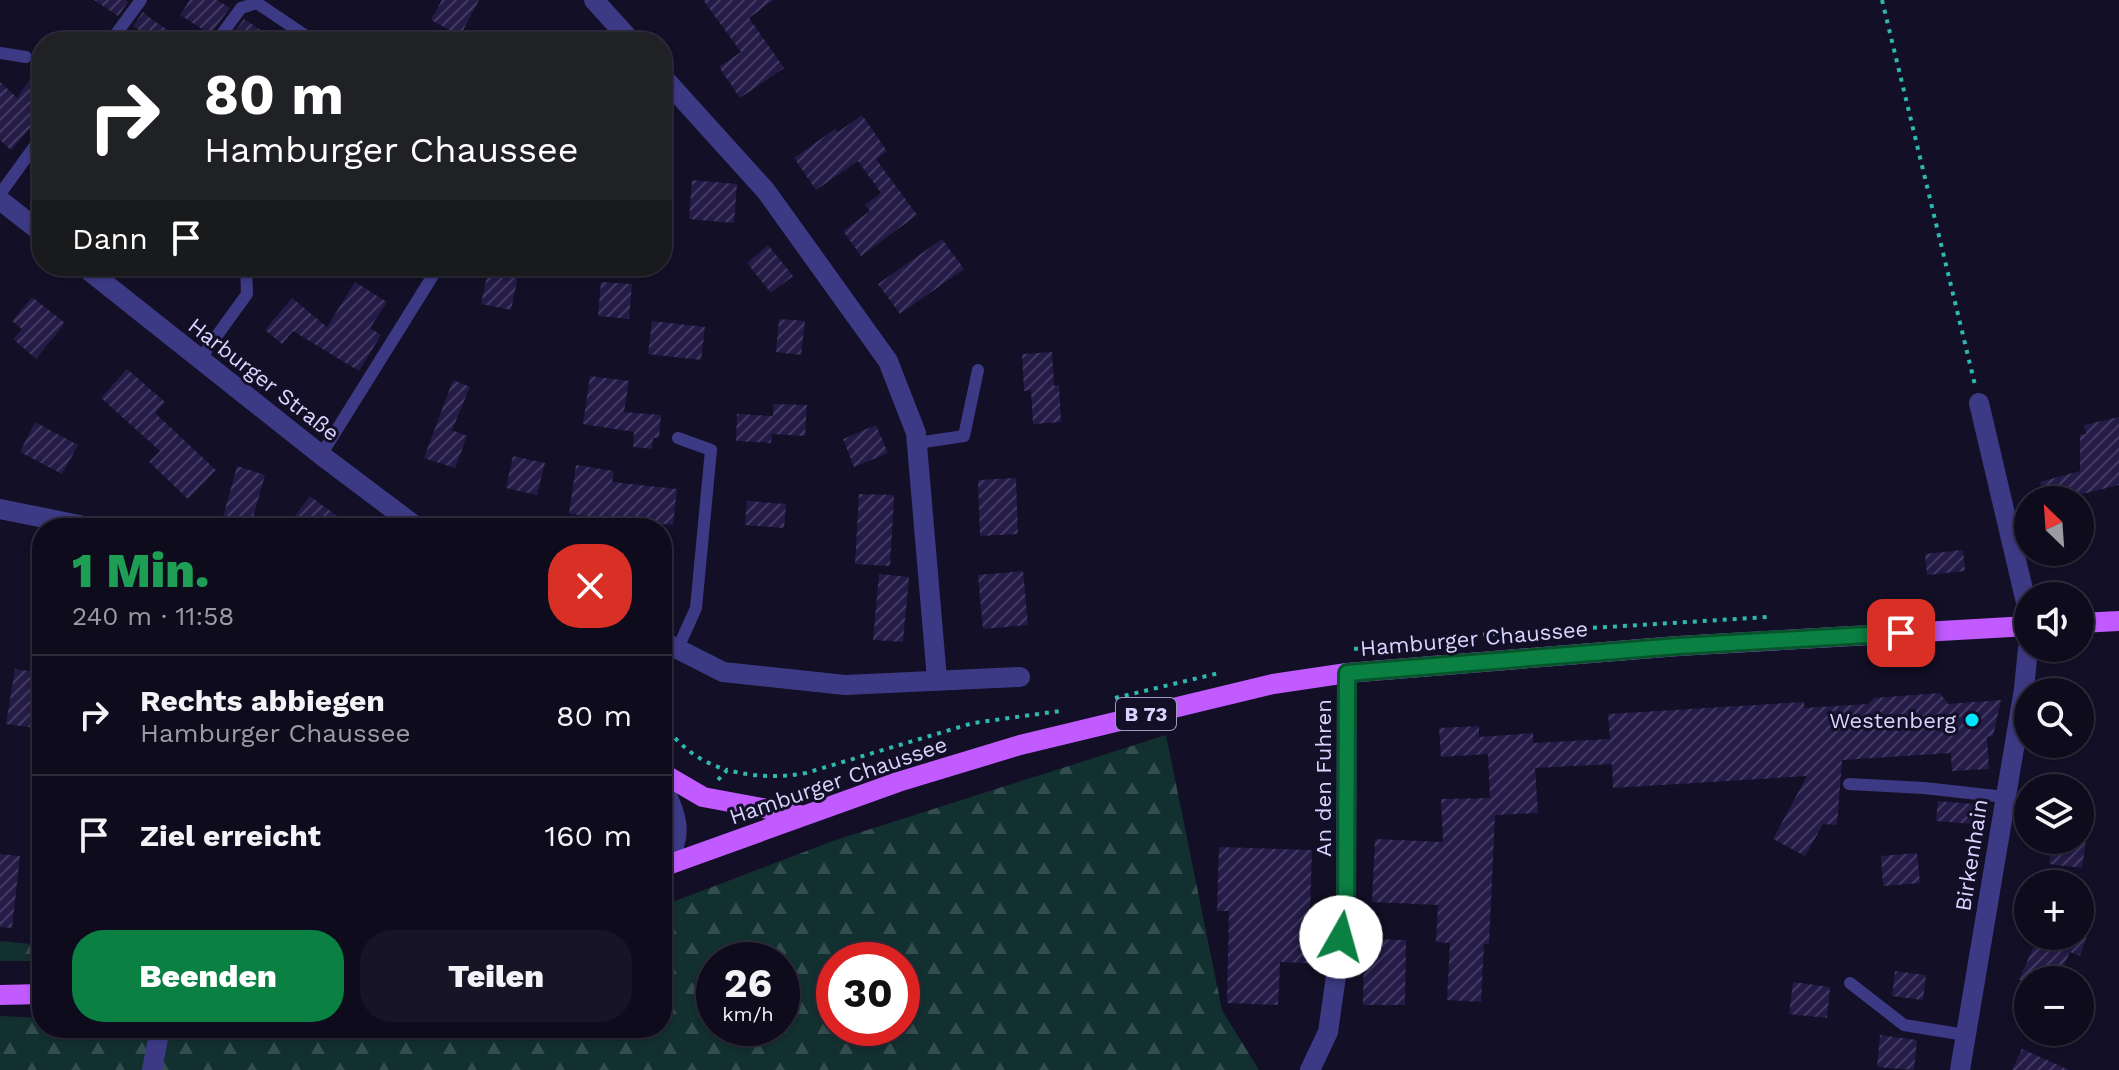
<!DOCTYPE html>
<html lang="de">
<head>
<meta charset="utf-8">
<style>
  :root { --surface:#0e0b1c; --page:#171425; --text:#f1f3f6; --muted:#9b9ba3; --line:#2e2b3b; --accent:#0b8043 }
  body { margin:0; font-family:"Work Sans",sans-serif; background:var(--page); color:var(--text); height:100vh; display:flex; flex-direction:column; font-size:30px; white-space:nowrap }
  * { box-sizing:border-box; margin:0 }
  p { font-size:26px; color:var(--muted) }
  .icon { flex:none; width:44px; height:44px; fill:none; stroke:currentColor; stroke-width:2; stroke-linecap:round; stroke-linejoin:round }
  .map { position:relative; flex:1; overflow:hidden }
  .drawer { position:absolute; left:32px; top:518px; width:640px; height:520px; display:flex; flex-direction:column; background:var(--surface); border-radius:32px; box-shadow:0 2px 6px #0004,0 0 0 2px var(--line) }
  .drawer>* { flex:none }
  .top-card { position:absolute; left:32px; top:32px; width:640px; height:244px; border-radius:32px; box-shadow:0 2px 6px #0004,0 0 0 2px var(--line); background:#202124; color:#fff; overflow:hidden }
  .needle { width:52px; rotate:335deg }
  .fabs { position:absolute; left:2014px; top:486px; display:grid; gap:16px }
  .fabs a { display:grid; place-items:center; width:80px; height:80px; border-radius:50%; background:var(--surface); box-shadow:0 2px 6px #0004,0 0 0 2px var(--line); font-size:40px }
  .speed { position:absolute; left:696px; top:942px; display:flex; gap:16px; font-size:40px; font-weight:700; text-align:center }
  .speed>* { display:grid; place-content:center; width:104px; height:104px; border-radius:50%; background:var(--surface); box-shadow:0 2px 6px #0004,0 0 0 2px var(--line); line-height:1 }
  .speed small { font-size:20px; font-weight:400 }
  .speed .limit { border:12px solid #d22; background:#fff; color:#111 }
  .pin { position:absolute; display:grid; place-items:center; width:68px; height:68px; color:#fff; margin:-34px; border-radius:16px; box-shadow:0 4px 12px #0006 }
  .me { position:absolute; width:88px; margin:-44px; rotate:7deg; stroke-linejoin:round; filter:drop-shadow(0 0 6px #0008) }
  .turn { display:flex; align-items:center; gap:28px; height:168px; padding:0 40px; font-size:36px }
  .turn .icon { width:104px; height:104px; stroke-width:2.5 }
  .turn b { display:block; font-size:56px; line-height:68px }
  .then { display:flex; align-items:center; height:76px; padding:0 40px; background:#0003; gap:16px; font-size:30px }
  .round { display:grid; place-items:center; flex:none; width:84px; height:84px; border-radius:32px; background:var(--page) }
  .summary { display:flex; align-items:center; justify-content:space-between; height:136px; padding:0 40px }
  h1 { font-size:48px; font-weight:800; line-height:60px; color:#1e9e55 }
  .button { display:flex; gap:16px; margin-top:auto; padding:16px 40px }
  .button a { flex:1; height:92px; border-radius:32px; background:var(--accent); color:#fff; font-size:32px; font-weight:800; line-height:92px; text-align:center }
  .button a+a { background:var(--page); color:var(--text) }
  ul { padding:0; list-style:none }
  li { display:flex; align-items:center; gap:24px; height:120px; padding:0 40px; border-top:2px solid var(--line) }
  li div { flex:1 }
  li b { display:block; font-size:30px }
  li em { font-style:normal }
  .map>svg:first-child { display:block }
  .forest { fill:url(#forest-firs); fill-rule:evenodd }
  .building { fill:url(#building-hatch) }
  .lines { fill:none; stroke-linecap:round; stroke-linejoin:round }
  .path { stroke:#2fb8b0; stroke-width:4; stroke-dasharray:4 6; stroke-linecap:butt }
  .service { stroke:#3d3a85; stroke-width:12 }
  .minor { stroke:#3d3a85; stroke-width:20 }
  .tertiary { stroke:#3d3a85; stroke-width:20 }
  .primary { stroke:#c25bff; stroke-width:20 }
  .route-casing { stroke:#07532c; stroke-width:20 }
  .route { stroke:#0b8043; stroke-width:14 }
  .poi-dot { fill:#00e5ff; stroke:#130f26; stroke-width:3 }
  .labels { text-anchor:middle; stroke-width:6; stroke-linejoin:round; paint-order:stroke }
  .shield { fill:#130f26; stroke:#9e99be; stroke-width:2 }
  .shield-label { font-size:20px; font-weight:bold; fill:#d9d4ff }
  .street-label { font-size:22px; fill:#d9d4ff; stroke:#130f26 }
  .poi-label { font-size:22px; fill:#d9d4ff; stroke:#130f26; text-anchor:end }
</style>
</head>
<body>
<div class="map">
<svg width="2119" height="1070" viewBox="0 0 2119 1070">
  <defs>
    <pattern id="forest-firs" width="22" height="20" patternUnits="userSpaceOnUse" patternTransform="scale(2)"><rect width="22" height="20" fill="#12302f"/><path d="M5 1l3.5 6h-7zM16 11l3.5 6h-7z" fill="#344d4e"/></pattern>
    <pattern id="building-hatch" width="6" height="6" patternUnits="userSpaceOnUse" patternTransform="scale(2)"><rect width="6" height="6" fill="#241b47"/><path d="M-1 1l2-2M0 6l6-6M5 7l2-2" fill="none" stroke="#433b63"/></pattern>
  </defs>
  <rect width="100%" height="100%" fill="#130f26"/>
  <g class="forest">
    <path d="M 1166,735 L 1222,1010 L 1259,1070 L 0,1070 L 0,1016 L 42,1018 L 42,1028 L 662,1028 L 662,906 L 833,841 ZM 714,960 L 782,960 L 782,1028 L 714,1028 ZM 834,960 L 902,960 L 902,1028 L 834,1028 Z"/>
    <polygon points="0,941 42,945 42,961 0,961"/>
  </g>
  <g class="building">
    <polygon points="94,0 126,0 128,2 118,16"/>
    <polygon points="190,0 217,0 230,8 210,34 180,15"/>
    <polygon points="442,0 479,0 460,36 431,20"/>
    <polygon points="703,0 773,0 749,18 784,68 740,98 719,67 741,52"/>
    <polygon points="143,12 150,18 185,42 133,42 141,31 133,26"/>
    <polygon points="244,19 278,42 227,42"/>
    <polygon points="42,62 42,115 11,150 0,140 0,82 17,98"/>
    <polygon points="862,115 887,151 876,159 917,215 861,256 843,231 870,211 865,205 881,193 858,161 816,190 794,158 835,129 838,132"/>
    <polygon points="692,180 737,184 734,223 689,219"/>
    <polygon points="942,239 964,269 900,314 878,284"/>
    <polygon points="768,245 793,276 771,293 747,263"/>
    <polygon points="489,266 520,266 511,310 481,304"/>
    <polygon points="355,282 387,302 370,328 381,335 359,371 293,331 282,344 265,330 292,298 327,327"/>
    <polygon points="601,282 632,284 629,319 598,316"/>
    <polygon points="32,297 65,323 36,359 13,339 22,329 12,321"/>
    <polygon points="779,319 805,321 801,355 776,352"/>
    <polygon points="652,321 705,327 701,360 648,354"/>
    <polygon points="1052,352 1054,386 1059,385 1061,422 1033,424 1031,390 1024,391 1022,354"/>
    <polygon points="127,369 165,402 155,413 216,470 188,499 149,462 160,451 101,398"/>
    <polygon points="590,376 629,381 624,412 661,415 659,438 653,438 652,449 633,447 634,432 583,424"/>
    <polygon points="453,380 470,387 452,430 467,436 455,468 424,458"/>
    <polygon points="773,404 807,405 805,436 772,434 771,443 736,441 737,414 773,416"/>
    <polygon points="2119,417 2119,485 2078,495 2079,500 2045,500 2040,482 2080,471 2080,435 2086,434 2084,425"/>
    <polygon points="35,422 78,445 62,474 20,452"/>
    <polygon points="876,425 888,453 854,467 843,439"/>
    <polygon points="513,456 545,463 537,495 506,488"/>
    <polygon points="576,465 614,471 612,482 677,489 673,525 569,514"/>
    <polygon points="237,466 265,475 250,528 220,528"/>
    <polygon points="1016,478 1018,534 980,536 978,480"/>
    <polygon points="859,494 894,495 890,566 855,564"/>
    <polygon points="310,496 353,528 286,528"/>
    <polygon points="747,501 786,504 784,528 745,525"/>
    <polygon points="1963,550 1965,571 1927,575 1925,554"/>
    <polygon points="1023,571 1028,625 983,629 978,575"/>
    <polygon points="879,574 909,577 903,642 873,640"/>
    <polygon points="15,669 42,673 42,729 6,724"/>
    <polygon points="1940,693 1948,704 2001,700 1993,736 1987,737 1989,769 1952,771 1951,753 1842,760 1837,825 1823,824 1805,856 1773,839 1807,776 1613,788 1612,764 1535,768 1538,813 1495,815 1489,944 1484,944 1481,1002 1447,1000 1450,943 1436,942 1438,905 1372,902 1375,839 1443,842 1441,799 1490,798 1488,754 1441,757 1439,728 1479,726 1479,737 1533,733 1533,743 1610,739 1608,714 1804,702 1804,708 1868,704 1874,698"/>
    <polygon points="1938,801 1974,804 1972,824 1936,821"/>
    <polygon points="2053,840 2086,840 2082,868 2049,864"/>
    <polygon points="1219,847 1312,850 1308,963 1280,962 1278,1005 1227,1003 1229,911 1217,911"/>
    <polygon points="1917,853 1920,883 1883,886 1881,856"/>
    <polygon points="0,854 20,856 12,928 0,927"/>
    <polygon points="2033,936 2087,936 2080,956 2070,952 2057,980 2019,980 2037,939"/>
    <polygon points="1364,939 1406,940 1405,1005 1363,1005"/>
    <polygon points="1895,971 1926,975 1923,1000 1892,996"/>
    <polygon points="1793,982 1830,987 1827,1018 1789,1014"/>
    <polygon points="1880,1035 1917,1040 1914,1070 1877,1067"/>
    <polygon points="2022,1049 2069,1070 2012,1070"/>
  </g>
  <g class="lines">
    <g class="path">
      <polyline points="1882,0 1975,385"/>
      <polyline points="1354,649 1462,636 1768,617"/>
      <polyline points="1115,698 1219,673"/>
      <path d="M 662,723 C 681,747 698,761 727,770"/>
      <path d="M 718,780 L 727,770 C 755,777 778,778 806,773 L 973,723 L 1060,711"/>
    </g>
    <g class="service">
      <polyline points="110,42 141,0"/>
      <polyline points="216,42 241,8 257,3 315,42"/>
      <polyline points="0,53 26,57"/>
      <polyline points="0,194 42,136"/>
      <polyline points="200,359 247,294 246,266"/>
      <polyline points="678,438 711,450 696,608 678,648"/>
      <polyline points="917,443 964,436 978,370"/>
      <polyline points="321,455 437,269"/>
      <polyline points="1849,784 1924,788 2005,797"/>
      <polyline points="1850,983 1904,1025 1965,1035"/>
    </g>
    <g class="minor">
      <polyline points="594,0 632,42"/>
      <polyline points="662,76 766,191 888,361 916,433 937,679"/>
      <polyline points="1979,403 2028,611"/>
      <polyline points="0,509 94,528"/>
      <polyline points="662,641 723,672 845,685 1020,677"/>
      <polyline points="152,1070 160,1028"/>
      <polyline points="1310,1070 1328,1032 1346,906 1347,673"/>
      <polyline points="1960,1070 2024,689 2028,648"/>
    </g>
    <g class="tertiary">
      <polyline points="0,200 42,233"/>
      <polyline points="83,266 321,455 418,528"/>
      <path d="M 662,784 C 677,818 685,833 664,867"/>
    </g>
    <g class="primary">
      <polyline points="2080,623 2119,621"/>
      <polyline points="662,773 703,797 800,815"/>
      <polyline points="662,867 898,782 1020,745 1273,684 1347,673 1678,646 2028,626"/>
      <polyline points="0,995 42,994"/>
    </g>
  </g>
  <g class="lines">
    <g class="route-casing">
      <polyline id="route" points="1341,937 1346,906 1347,673 1678,646 1901,633"/>
    </g>
    <use href="#route" class="route"/>
  </g>
  <circle class="poi-dot" cx="1972" cy="720" r="8"/>
  <g class="labels">
    <rect class="shield" x="1116" y="698" width="60" height="32" rx="6"/>
    <g class="shield-label">
      <text x="1146" y="721">B 73</text>
    </g>
    <g class="street-label">
      <text transform="translate(264 379) rotate(38)" y="8">Harburger Straße</text>
      <text transform="translate(1474 638) rotate(-5)" y="8">Hamburger Chaussee</text>
      <text transform="translate(1323 778) rotate(-90)" y="8">An den Fuhren</text>
      <text transform="translate(838 780) rotate(-19)" y="8">Hamburger Chaussee</text>
      <text transform="translate(1971 855) rotate(-81)" y="8">Birkenhain</text>
    </g>
    <g class="poi-label">
      <text x="1956" y="728">Westenberg</text>
    </g>
  </g>
</svg>
<div class="fabs">
<a><svg class="needle" viewBox="-14 -14 28 28"><path d="M0-13l5 13h-10z" fill="#e53935"/><path d="M0 13l5-13h-10z" fill="#9b9ba3"/></svg></a>
<a><svg class="icon" aria-label="sound" viewBox="0 0 24 24"><path d="M4 9h4l5-4v14l-5-4H4zM17 9q2 3 0 6"/></svg></a>
<a><svg class="icon" aria-label="search" viewBox="0 0 24 24"><circle cx="10" cy="10" r="6"/><path d="M15 15l6 6"/></svg></a>
<a><svg class="icon" aria-label="layers" viewBox="0 0 24 24"><path d="M12 4l9 5-9 5-9-5zM3 14l9 5 9-5"/></svg></a>
<a>+</a>
<a>−</a>
</div>
<div class="speed"><div>26<small>km/h</small></div><div class="limit">30</div></div>
<div class="pin" style="left:1901px;top:633px;background:#d93025"><svg class="icon" aria-label="arrive" viewBox="0 0 24 24"><path d="M6 21V4h12l-3 4 3 4H6"/></svg></div>
<svg class="me" style="left:1341px;top:937px" viewBox="-20 -20 40 40"><circle r="19" fill="#fff"/><path d="M0-13L10 11 0 6-10 11z" fill="#0b8043"/></svg>
<div class="top-card">
<div class="turn"><svg class="icon" aria-label="right" viewBox="0 0 24 24"><path d="M7 20v-9h11M14 6l5 5-5 5"/></svg><div><b>80 m</b>Hamburger Chaussee</div></div>
<div class="then">Dann<svg class="icon" aria-label="arrive" viewBox="0 0 24 24"><path d="M6 21V4h12l-3 4 3 4H6"/></svg></div>
</div>
<section class="drawer">
<div class="summary"><div><h1>1 Min.</h1><p>240 m · 11:58</p></div><a class="round" style="background:#d93025;color:#fff"><svg class="icon" aria-label="close" viewBox="0 0 24 24"><path d="M6 6l12 12M18 6L6 18"/></svg></a></div>
<ul>
<li><svg class="icon" aria-label="right" viewBox="0 0 24 24"><path d="M7 20v-9h11M14 6l5 5-5 5"/></svg><div><b>Rechts abbiegen</b><p>Hamburger Chaussee</p></div><em>80 m</em></li>
<li><svg class="icon" aria-label="arrive" viewBox="0 0 24 24"><path d="M6 21V4h12l-3 4 3 4H6"/></svg><div><b>Ziel erreicht</b></div><em>160 m</em></li>
</ul>
<div class="button"><a>Beenden</a><a>Teilen</a></div>
</section>
</div>
</body>
</html>
